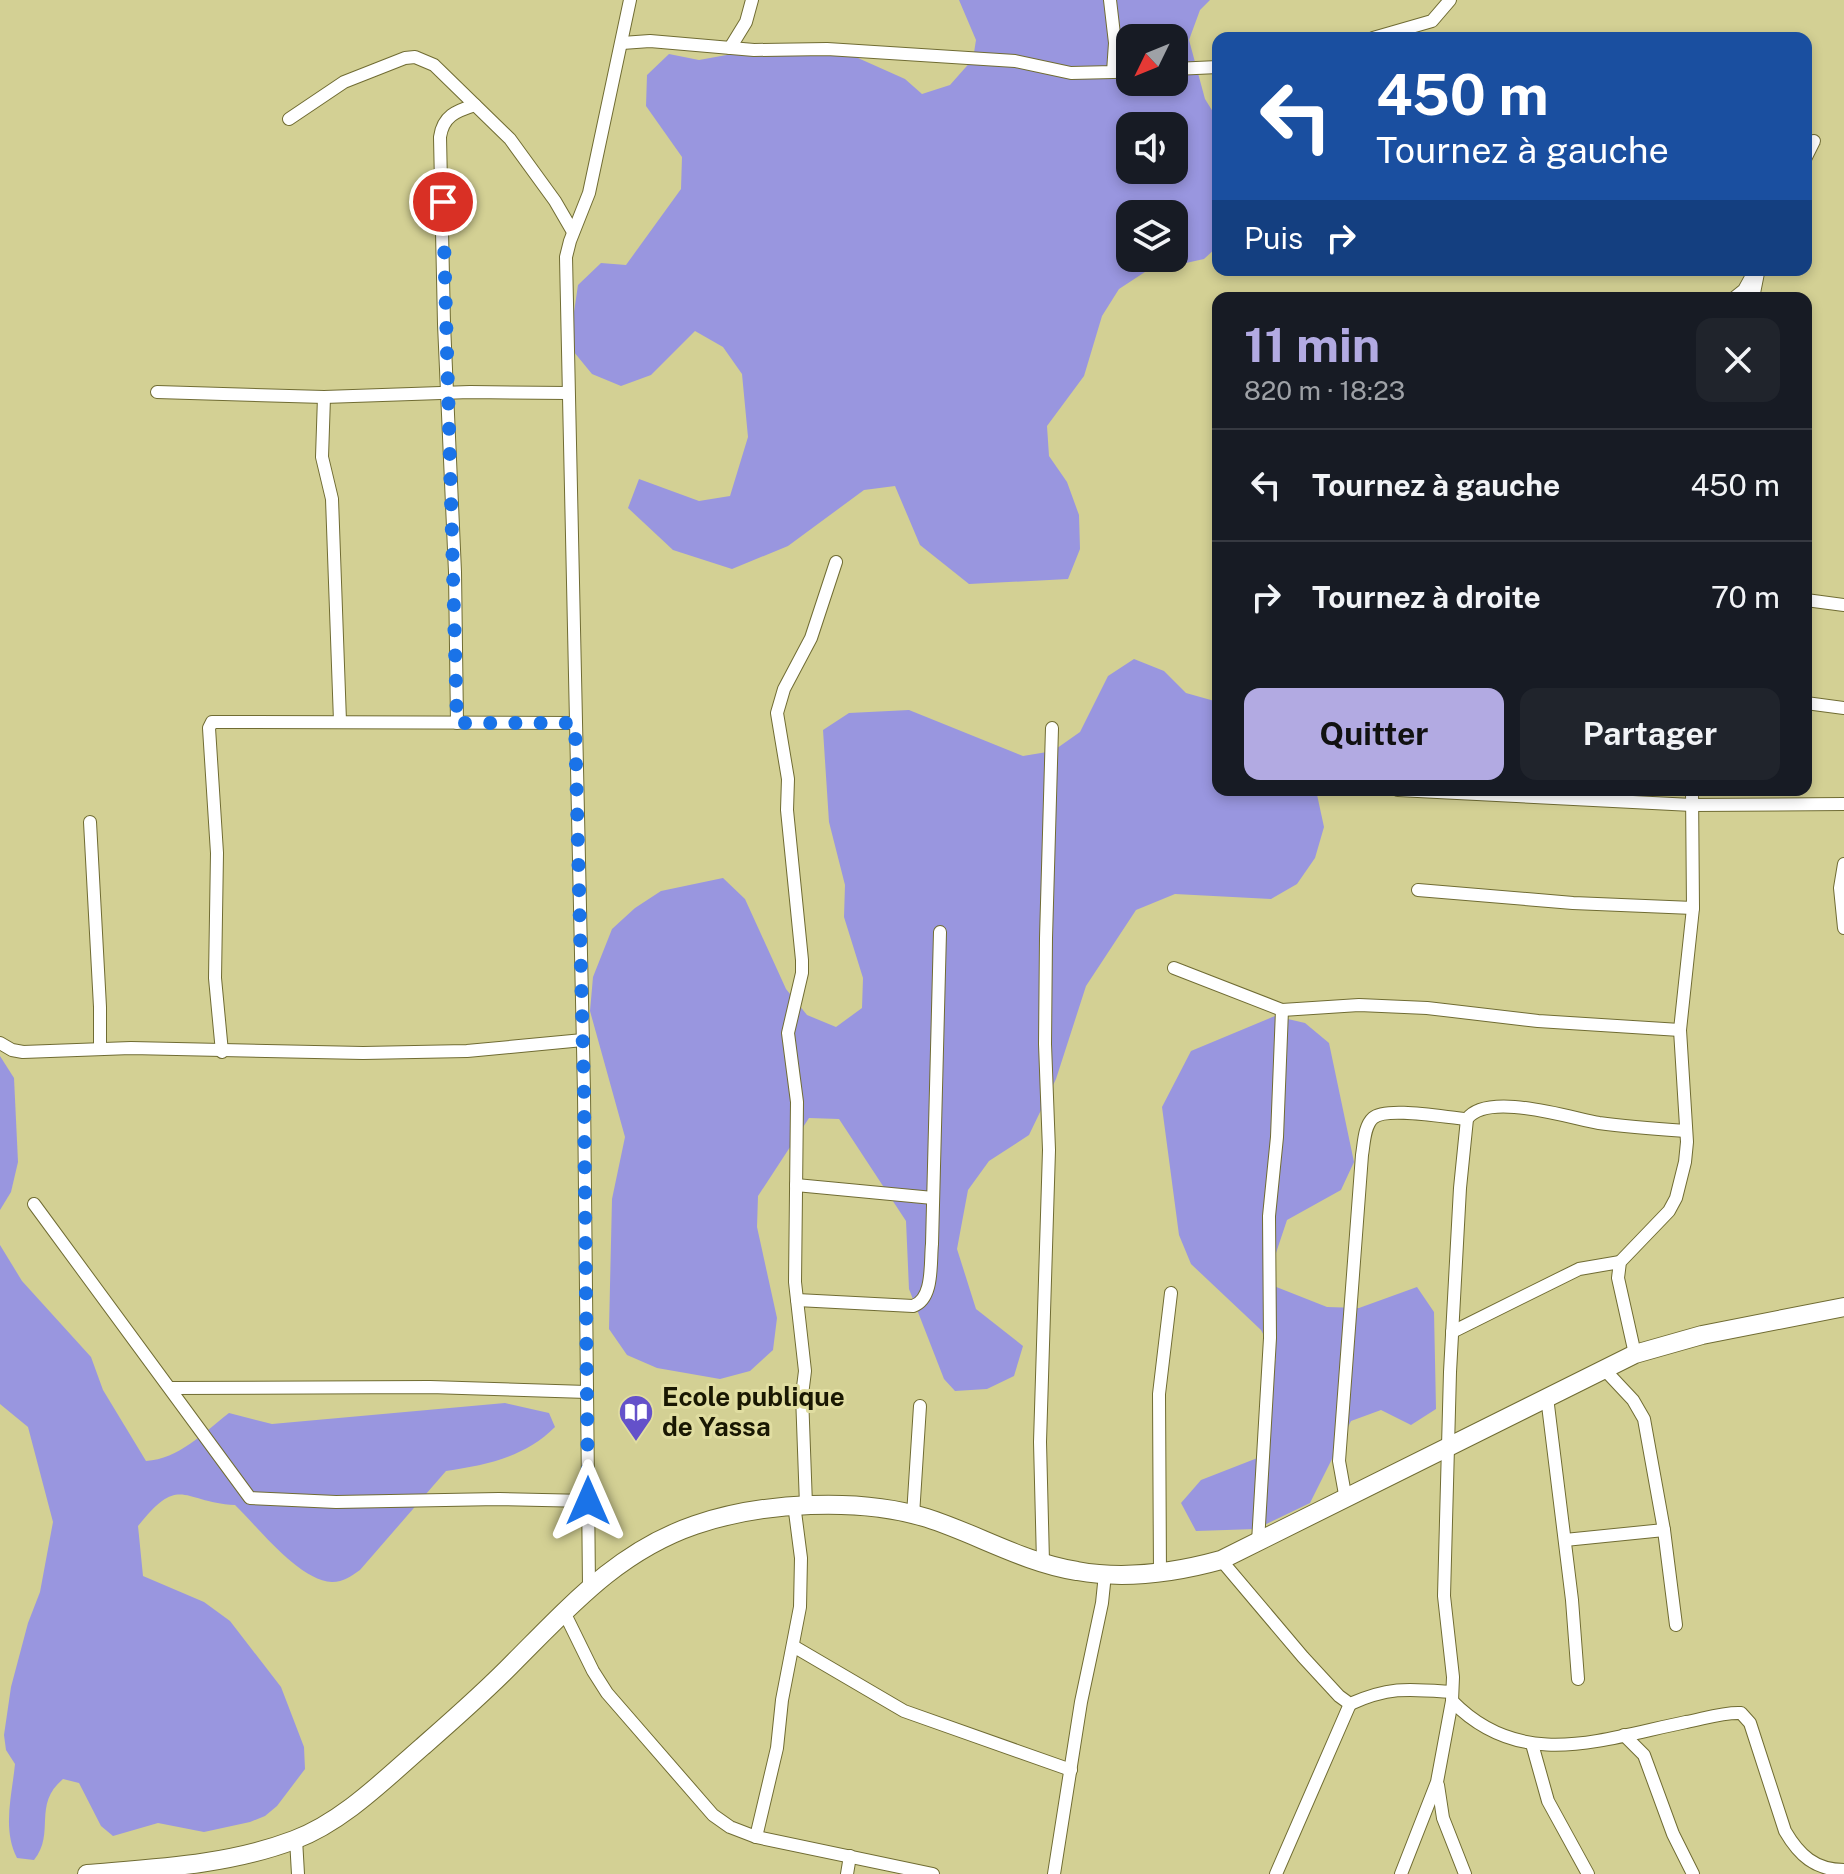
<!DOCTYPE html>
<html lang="fr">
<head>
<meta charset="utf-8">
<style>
  :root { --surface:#171b24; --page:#20242c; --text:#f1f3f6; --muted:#9ea1a6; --line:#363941; --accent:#b2aae2 }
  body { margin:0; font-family:"Public Sans",sans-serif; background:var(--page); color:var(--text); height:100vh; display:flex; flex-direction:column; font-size:30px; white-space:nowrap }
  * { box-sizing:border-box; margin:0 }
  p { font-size:26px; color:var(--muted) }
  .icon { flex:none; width:44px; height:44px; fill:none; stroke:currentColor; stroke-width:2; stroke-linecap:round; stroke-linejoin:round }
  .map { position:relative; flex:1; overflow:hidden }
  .details { position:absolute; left:1212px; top:292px; width:600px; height:504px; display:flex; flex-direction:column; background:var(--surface); border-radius:16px; box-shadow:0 4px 12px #0003 }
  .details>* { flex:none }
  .guide { position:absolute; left:1212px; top:32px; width:600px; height:244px; border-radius:16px; box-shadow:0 4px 12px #0003; background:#1a4fa0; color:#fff; overflow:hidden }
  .needle { width:52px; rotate:227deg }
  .buttons { position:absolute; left:1116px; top:24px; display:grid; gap:16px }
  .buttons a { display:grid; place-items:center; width:72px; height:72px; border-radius:16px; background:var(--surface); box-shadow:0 4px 12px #0003; font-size:40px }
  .pin { position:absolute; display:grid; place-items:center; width:68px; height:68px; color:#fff; margin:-34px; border:4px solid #fff; border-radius:50%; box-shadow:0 2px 8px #0007 }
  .me { position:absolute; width:88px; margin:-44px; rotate:0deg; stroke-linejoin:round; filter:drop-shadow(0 0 6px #0008) }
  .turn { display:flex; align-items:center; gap:28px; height:168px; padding:0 32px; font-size:36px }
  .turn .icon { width:104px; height:104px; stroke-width:2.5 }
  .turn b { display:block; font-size:56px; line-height:68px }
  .then { display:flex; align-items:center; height:76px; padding:0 32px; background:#0003; gap:16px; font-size:30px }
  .round { display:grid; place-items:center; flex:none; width:84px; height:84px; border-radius:16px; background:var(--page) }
  .headline { display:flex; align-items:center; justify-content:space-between; height:136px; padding:0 32px }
  h1 { font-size:48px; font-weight:700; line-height:60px; color:var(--accent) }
  .primary-button { display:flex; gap:16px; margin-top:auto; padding:16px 32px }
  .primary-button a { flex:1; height:92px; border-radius:16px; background:var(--accent); color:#111; font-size:32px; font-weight:700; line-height:92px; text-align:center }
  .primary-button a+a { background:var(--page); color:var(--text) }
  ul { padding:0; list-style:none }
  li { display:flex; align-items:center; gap:24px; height:112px; padding:0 32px; border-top:2px solid var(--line) }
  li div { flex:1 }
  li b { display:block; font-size:30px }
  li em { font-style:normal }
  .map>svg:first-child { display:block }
  .green { fill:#9996df; fill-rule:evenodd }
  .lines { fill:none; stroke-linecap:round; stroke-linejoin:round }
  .street-casing { stroke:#706c33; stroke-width:14 }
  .secondary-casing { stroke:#706c33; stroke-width:20 }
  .street { stroke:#fff; stroke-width:12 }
  .secondary { stroke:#fff; stroke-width:18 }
  .route { stroke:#1a73e8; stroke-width:14; stroke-dasharray:0 25.2 }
  .labels { text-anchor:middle; stroke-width:6; stroke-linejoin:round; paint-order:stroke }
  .poi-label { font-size:26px; font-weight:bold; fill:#191702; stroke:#e0dda1; text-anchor:start }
</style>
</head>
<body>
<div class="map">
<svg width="1844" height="1874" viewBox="0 0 1844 1874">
  <rect width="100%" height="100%" fill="#d3d094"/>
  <g class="green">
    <path d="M 959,0 L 1210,0 L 1200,10 L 1189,40 L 1205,99 L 1218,120 L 1218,246 L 1204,259 L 1145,272 L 1119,289 L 1102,316 L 1084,376 L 1047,426 L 1049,456 L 1067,482 L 1079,515 L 1080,549 L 1068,579 L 969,584 L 920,545 L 895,486 L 864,490 L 788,546 L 732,569 L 673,550 L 628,508 L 639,479 L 699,501 L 730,496 L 748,437 L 742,374 L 723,347 L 695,331 L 651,375 L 621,386 L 592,374 L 569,346 L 578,285 L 601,263 L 626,265 L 681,189 L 682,157 L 646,106 L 647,75 L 669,54 L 699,60 L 754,50 L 849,54 L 905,79 L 922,94 L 950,85 L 973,59 L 976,40 ZM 1130,38 L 1174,38 L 1174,82 L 1130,82 ZM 1130,126 L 1174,126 L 1174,170 L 1130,170 ZM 1130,214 L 1174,214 L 1174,258 L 1130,258 Z"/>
    <polygon points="1134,659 1164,671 1186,693 1218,702 1218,790 1316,790 1324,827 1315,858 1297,884 1271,899 1175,894 1136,910 1086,986 1056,1079 1029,1135 989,1161 968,1190 957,1249 976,1309 1023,1346 1014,1376 987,1389 955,1391 944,1379 909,1289 906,1221 839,1119 809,1118 758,1196 757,1227 777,1318 773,1350 750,1371 720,1379 657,1368 627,1355 609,1329 612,1199 625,1137 590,1011 593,977 612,929 635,908 661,891 723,878 745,899 786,989 807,1015 836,1027 862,1008 863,978 844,917 845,885 829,822 823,730 849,713 909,710 1023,756 1053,751 1080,732 1108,676"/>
    <polygon points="1275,1016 1305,1023 1329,1043 1354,1162 1341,1190 1287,1220 1266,1283 1327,1307 1359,1308 1417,1287 1434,1312 1436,1409 1411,1425 1381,1410 1351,1421 1310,1503 1256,1529 1196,1531 1181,1503 1201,1480 1260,1457 1264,1394 1276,1359 1261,1330 1191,1264 1179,1235 1162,1107 1191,1051"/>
    <polygon points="0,1056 14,1078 18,1162 11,1192 0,1210"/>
    <path d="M 0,1245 L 22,1281 L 91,1357 L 103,1390 L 146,1461 C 179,1459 203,1433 229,1413 L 272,1424 L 505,1403 L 549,1413 L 555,1427 C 525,1457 487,1465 446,1471 L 360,1570 C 351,1576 344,1582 332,1582 C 299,1581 258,1527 235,1505 C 182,1502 180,1473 138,1526 L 143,1576 L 204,1602 L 230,1621 L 281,1687 L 304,1747 L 305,1769 L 277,1806 L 265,1816 L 250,1822 L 204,1832 L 158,1823 L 113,1836 L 101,1826 L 79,1783 L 63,1779 C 32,1805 56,1833 34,1860 L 17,1858 C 2,1829 12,1795 15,1764 L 6,1750 L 4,1735 L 11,1687 L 28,1623 L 40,1592 L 53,1522 L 28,1427 L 0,1404 Z"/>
  </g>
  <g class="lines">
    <g class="street-casing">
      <g id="street">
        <polyline points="1373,38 1432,21 1450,0"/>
        <polyline points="622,43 650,41 754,50 827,49 1015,61 1071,73 1113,72 1115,43 1110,0"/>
        <polyline points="730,48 746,22 752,0"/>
        <polyline points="1174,69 1218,67"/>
        <polyline points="1113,72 1130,71"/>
        <polyline points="289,119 344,82 405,58 415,57 434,65 510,139 555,201 573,232"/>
        <polyline points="1806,157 1814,141"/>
        <polyline points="1734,298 1744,290 1755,270"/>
        <polyline points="1753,298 1758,273"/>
        <polyline points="157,392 324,397 470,392 568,393"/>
        <polyline points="324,397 322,457 332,499 340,721"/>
        <polyline points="1806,600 1844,605"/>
        <polyline points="1806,703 1844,708"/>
        <path d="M 457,723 L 455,572 L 444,324 L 440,137 C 443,116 456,111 475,105"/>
        <polyline points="1398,790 1692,805 1844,804"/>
        <polyline points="90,822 100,1007 100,1049"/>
        <polyline points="1844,864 1840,888 1844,928"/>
        <polyline points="1418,890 1573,903 1693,908"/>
        <polyline points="1174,968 1282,1010 1359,1005 1427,1008 1538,1021 1680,1030"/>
        <polyline points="0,1043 12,1050 23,1052 131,1048 363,1053 467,1051 583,1040"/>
        <polyline points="222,1052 215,978 217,853 209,728 212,722 575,723"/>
        <polyline points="796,1185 933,1198"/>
        <polyline points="34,1204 250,1498 336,1502 499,1499 588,1501"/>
        <path d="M 797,1300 L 913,1306 C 934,1299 930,1263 932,1244 L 940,932"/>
        <polyline points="1452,1332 1579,1269 1620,1262"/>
        <polyline points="1635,1354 1618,1278 1620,1262 1669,1211 1676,1198 1685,1162 1687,1142 1680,1030 1693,908 1692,790"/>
        <polyline points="1603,1368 1633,1400 1644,1419 1664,1530 1676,1625"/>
        <polyline points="171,1388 430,1387 587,1392"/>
        <polyline points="1547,1397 1572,1600 1578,1679"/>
        <path d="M 1346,1500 L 1339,1461 L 1362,1155 C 1364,1144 1364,1126 1373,1118 C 1386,1106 1448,1118 1467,1119"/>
        <polyline points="806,1505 802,1395 805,1371 795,1282 797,1102 788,1033 802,973 802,960 787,810 788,779 777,713 784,689 811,638 836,562"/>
        <polyline points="913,1515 920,1406"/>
        <polyline points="1565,1540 1664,1530"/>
        <polyline points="1258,1542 1270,1338 1269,1216 1277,1137 1282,1010"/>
        <path d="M 1221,1560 L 1303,1657 L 1339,1696 L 1350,1704 C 1390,1686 1410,1689 1452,1692"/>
        <polyline points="1043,1562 1040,1442 1049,1150 1045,1044 1046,938 1052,728"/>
        <polyline points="1160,1574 1159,1394 1171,1293"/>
        <polyline points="589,1587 584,1093 566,257 570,241 589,193 630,0"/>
        <polyline points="564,1612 593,1671 607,1693 713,1815 730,1827 756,1837 933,1874"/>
        <polyline points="793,1646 904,1711 1071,1770"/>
        <path d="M 1452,1701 C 1521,1772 1602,1739 1686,1722 C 1703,1719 1723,1712 1741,1713 L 1750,1723 L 1785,1831 C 1799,1855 1815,1870 1844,1870"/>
        <polyline points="1624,1735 1644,1755 1673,1834 1693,1874"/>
        <polyline points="1532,1744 1548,1801 1588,1874"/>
        <polyline points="1438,1785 1443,1818 1465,1874"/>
        <polyline points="756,1837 777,1748 782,1700 800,1607 801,1558 794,1504"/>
        <polyline points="296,1839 298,1874"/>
        <polyline points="847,1874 850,1856"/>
        <polyline points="1054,1874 1081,1702 1102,1603 1105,1574"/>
        <polyline points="1276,1874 1350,1704"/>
        <path d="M 1401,1874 L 1437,1782 L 1452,1701 L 1453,1677 L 1444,1596 L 1450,1372 L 1460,1188 L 1467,1119 C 1487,1091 1570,1118 1599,1123 C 1628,1127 1657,1129 1686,1131"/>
      </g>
    </g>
    <g class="secondary-casing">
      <path id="secondary" d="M 87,1874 C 157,1868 228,1865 294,1840 C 342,1822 383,1781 422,1747 C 454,1719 485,1692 515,1661 C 571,1605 619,1551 695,1525 C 762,1502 859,1497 927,1518 C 977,1534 1025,1563 1077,1571 C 1126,1580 1174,1573 1221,1560 L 1635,1354 L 1702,1335 L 1844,1307"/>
    </g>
    <use href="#street" class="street"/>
    <use href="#secondary" class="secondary"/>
  </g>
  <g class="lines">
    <polyline class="route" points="443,202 457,723 575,723 584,1093 588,1501"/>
  </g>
  <defs>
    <g id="library-pin" transform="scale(1.8)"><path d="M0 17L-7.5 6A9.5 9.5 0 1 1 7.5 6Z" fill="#6451ca" stroke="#e0dda1"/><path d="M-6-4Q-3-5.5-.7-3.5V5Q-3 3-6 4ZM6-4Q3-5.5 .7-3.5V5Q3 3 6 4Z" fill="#fff"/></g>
  </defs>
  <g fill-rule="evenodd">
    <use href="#library-pin" x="636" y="1412"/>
  </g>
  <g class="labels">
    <g class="poi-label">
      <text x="662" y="1406">Ecole publique<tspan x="662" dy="30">de Yassa</tspan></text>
    </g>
  </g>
</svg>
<div class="buttons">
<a><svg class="needle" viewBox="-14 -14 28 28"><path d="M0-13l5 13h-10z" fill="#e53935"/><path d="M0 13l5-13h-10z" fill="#9ea1a6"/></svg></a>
<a><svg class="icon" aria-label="sound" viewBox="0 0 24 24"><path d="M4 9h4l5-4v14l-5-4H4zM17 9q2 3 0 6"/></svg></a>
<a><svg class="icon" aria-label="layers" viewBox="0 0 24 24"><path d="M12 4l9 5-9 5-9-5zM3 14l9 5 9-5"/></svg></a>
</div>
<div class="pin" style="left:443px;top:202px;background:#d93025"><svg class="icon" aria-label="arrive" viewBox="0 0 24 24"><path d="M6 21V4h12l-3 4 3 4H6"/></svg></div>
<svg class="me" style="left:588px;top:1501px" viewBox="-20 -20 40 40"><path d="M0-17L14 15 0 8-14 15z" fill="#1a73e8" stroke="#fff" stroke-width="4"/></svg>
<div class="guide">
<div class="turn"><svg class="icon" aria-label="left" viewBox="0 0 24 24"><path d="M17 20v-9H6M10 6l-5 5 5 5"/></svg><div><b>450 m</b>Tournez à gauche</div></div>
<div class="then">Puis<svg class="icon" aria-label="right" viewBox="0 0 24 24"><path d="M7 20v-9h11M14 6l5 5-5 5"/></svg></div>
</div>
<section class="details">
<div class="headline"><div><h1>11 min</h1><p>820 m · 18:23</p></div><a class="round"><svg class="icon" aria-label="close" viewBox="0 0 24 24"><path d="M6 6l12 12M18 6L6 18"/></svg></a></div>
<ul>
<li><svg class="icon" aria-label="left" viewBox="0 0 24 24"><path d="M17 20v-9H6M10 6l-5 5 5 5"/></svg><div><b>Tournez à gauche</b></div><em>450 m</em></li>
<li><svg class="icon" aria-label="right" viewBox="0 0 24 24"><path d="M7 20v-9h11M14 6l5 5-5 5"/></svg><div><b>Tournez à droite</b></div><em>70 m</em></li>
</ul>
<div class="primary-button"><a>Quitter</a><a>Partager</a></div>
</section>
</div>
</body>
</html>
